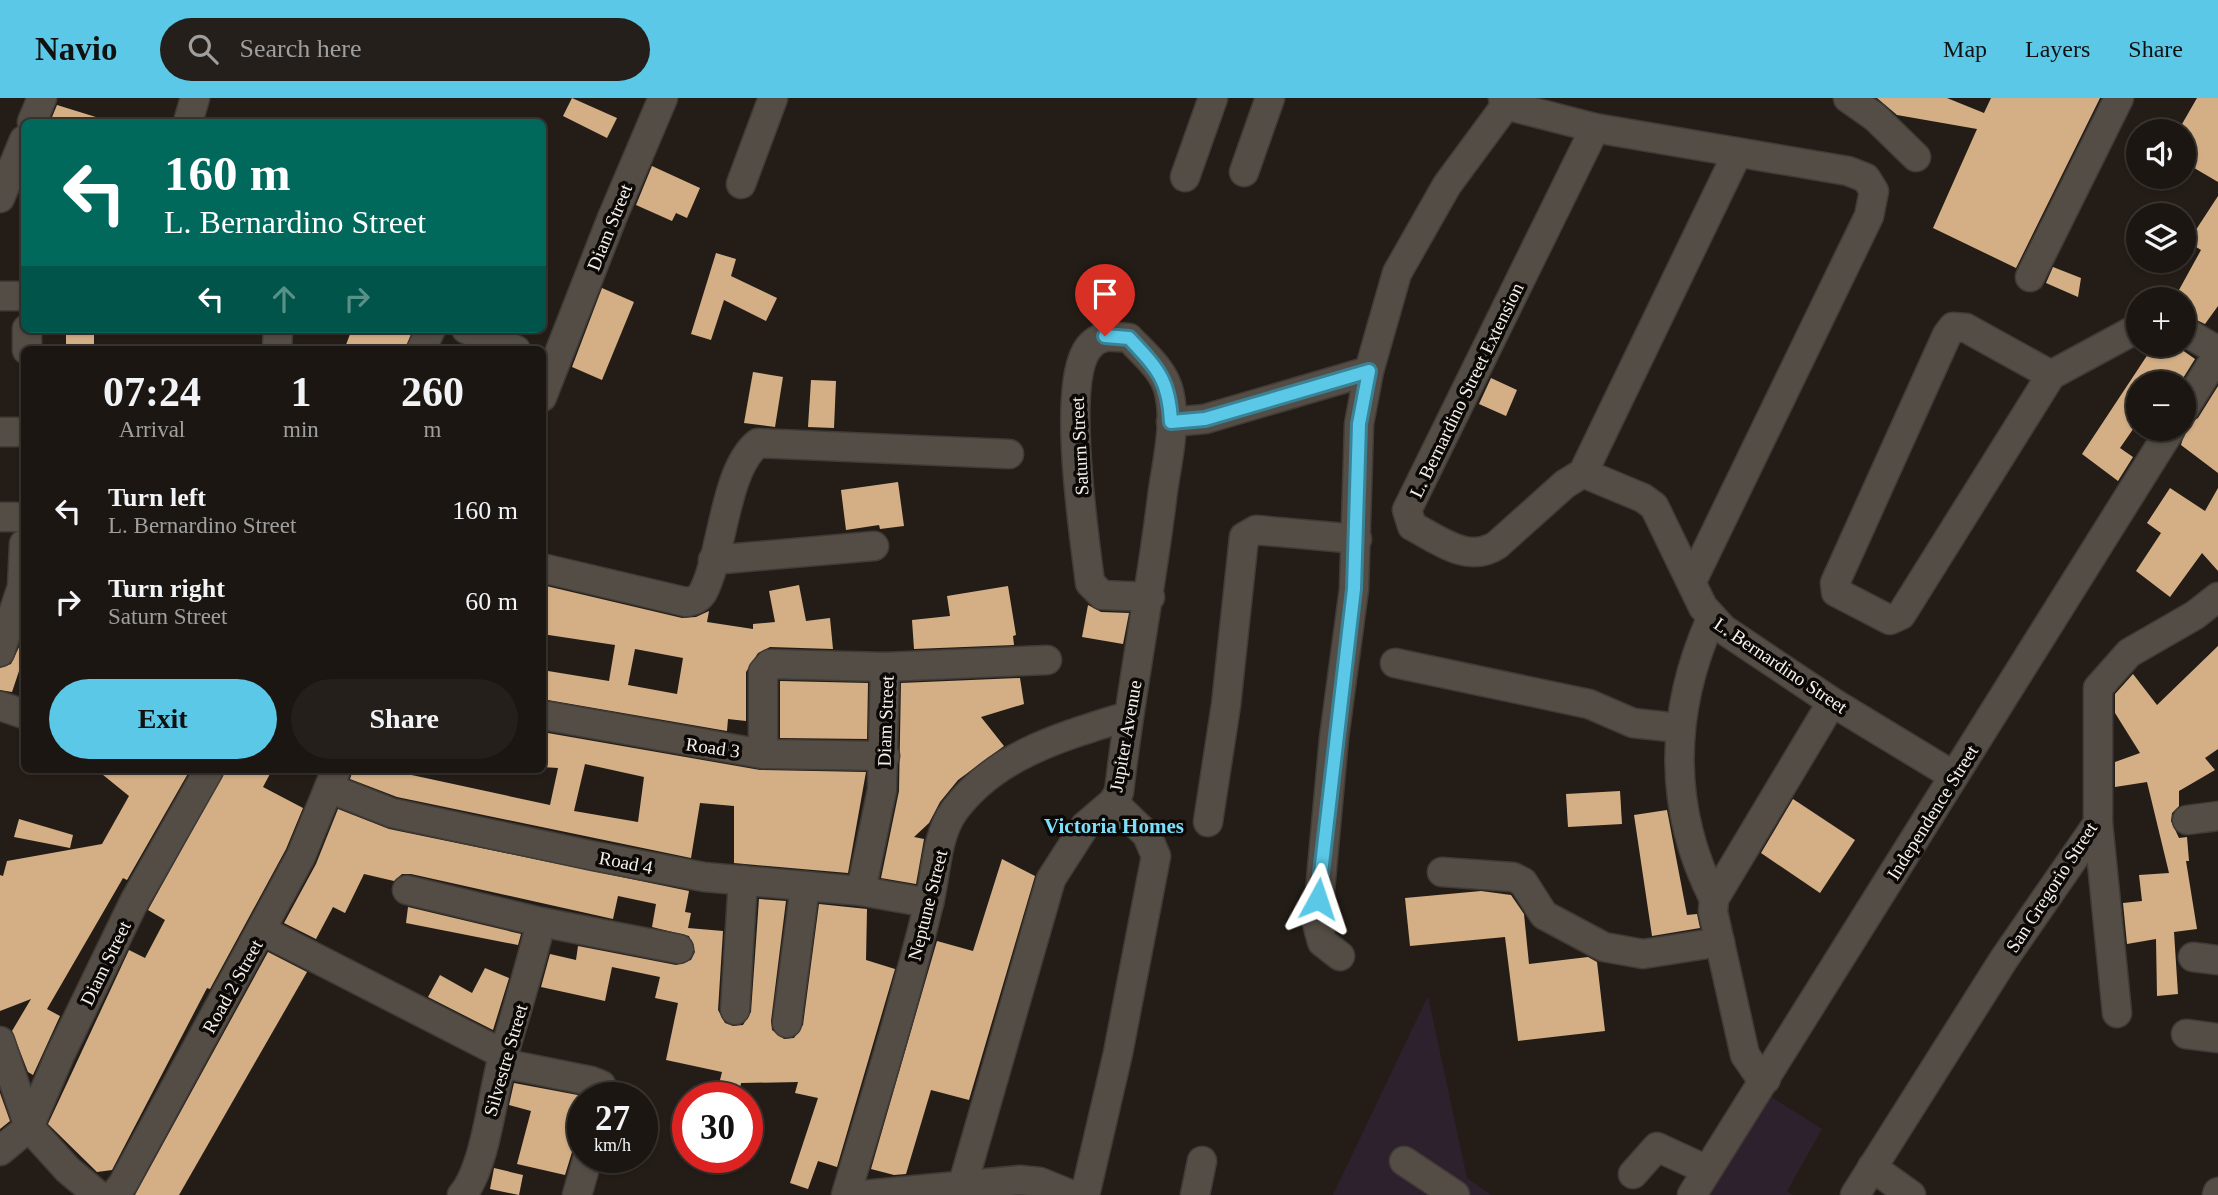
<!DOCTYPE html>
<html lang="en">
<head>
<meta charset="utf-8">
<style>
  :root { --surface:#1b1611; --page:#241f1a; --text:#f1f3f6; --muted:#a09f9f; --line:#393531; --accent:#5ac8e6 }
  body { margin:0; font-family:Georgia,serif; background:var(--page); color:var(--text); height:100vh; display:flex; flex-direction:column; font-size:26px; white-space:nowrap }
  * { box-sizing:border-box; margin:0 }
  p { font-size:23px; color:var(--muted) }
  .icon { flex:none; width:38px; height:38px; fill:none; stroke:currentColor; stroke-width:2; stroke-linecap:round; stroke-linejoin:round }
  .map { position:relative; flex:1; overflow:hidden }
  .details { position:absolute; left:21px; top:248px; width:525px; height:427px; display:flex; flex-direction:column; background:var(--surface); border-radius:10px; box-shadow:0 2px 5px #0004,0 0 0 2px var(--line) }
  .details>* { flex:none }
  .hud { position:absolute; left:21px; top:21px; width:525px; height:214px; border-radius:10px; box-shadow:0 2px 5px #0004,0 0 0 2px var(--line); background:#00695c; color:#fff; overflow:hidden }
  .fabs { position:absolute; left:2126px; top:21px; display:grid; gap:14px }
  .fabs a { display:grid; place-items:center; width:70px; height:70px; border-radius:50%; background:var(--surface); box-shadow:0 2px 5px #0004,0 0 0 2px var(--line); font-size:35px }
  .speed { position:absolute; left:567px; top:984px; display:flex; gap:14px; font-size:35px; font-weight:700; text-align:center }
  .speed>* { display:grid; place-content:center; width:91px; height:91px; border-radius:50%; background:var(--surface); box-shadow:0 2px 5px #0004,0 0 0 2px var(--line); line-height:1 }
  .speed small { font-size:18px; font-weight:400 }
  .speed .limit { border:10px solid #d22; background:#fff; color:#111 }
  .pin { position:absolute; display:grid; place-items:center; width:60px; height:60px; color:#fff; margin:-72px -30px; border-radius:50% 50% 50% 0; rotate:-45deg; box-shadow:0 0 7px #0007 }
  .pin .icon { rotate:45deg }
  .me { position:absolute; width:77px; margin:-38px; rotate:5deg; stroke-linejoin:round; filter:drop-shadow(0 0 5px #0008) }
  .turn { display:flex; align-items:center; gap:24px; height:147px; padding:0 28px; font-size:32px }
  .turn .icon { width:91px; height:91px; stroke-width:2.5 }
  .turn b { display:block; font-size:49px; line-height:60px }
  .lanes { display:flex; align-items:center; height:66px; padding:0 28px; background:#0003; justify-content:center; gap:35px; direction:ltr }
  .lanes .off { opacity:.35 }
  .eta { display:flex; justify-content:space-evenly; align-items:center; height:119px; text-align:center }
  .eta b { font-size:42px; font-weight:700; line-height:49px }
  .button { display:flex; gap:14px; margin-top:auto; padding:14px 28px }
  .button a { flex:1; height:80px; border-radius:42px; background:var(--accent); color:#111; font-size:28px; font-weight:700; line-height:80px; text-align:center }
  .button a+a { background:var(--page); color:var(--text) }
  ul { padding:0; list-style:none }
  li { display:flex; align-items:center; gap:21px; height:91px; padding:0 28px }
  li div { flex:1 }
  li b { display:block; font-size:26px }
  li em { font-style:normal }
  header { display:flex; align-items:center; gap:42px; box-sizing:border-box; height:98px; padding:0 35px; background:var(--accent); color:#111 }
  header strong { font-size:33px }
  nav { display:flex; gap:38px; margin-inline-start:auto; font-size:24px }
  .search { width:490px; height:63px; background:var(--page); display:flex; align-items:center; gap:18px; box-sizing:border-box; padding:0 24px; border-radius:38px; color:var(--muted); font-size:26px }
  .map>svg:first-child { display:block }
  .industrial { fill:#2d212e }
  .building { fill:#d4af86; fill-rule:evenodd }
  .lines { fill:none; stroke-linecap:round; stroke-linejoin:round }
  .minor-casing { stroke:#403b36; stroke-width:31 }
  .minor { stroke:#544d46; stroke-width:28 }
  .route-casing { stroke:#3a8296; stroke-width:18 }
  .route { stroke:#5ac8e6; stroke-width:12 }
  .labels { text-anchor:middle; stroke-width:7; stroke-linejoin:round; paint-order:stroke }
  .street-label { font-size:19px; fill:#f4f0eb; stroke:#0b0806 }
  .neighbourhood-label { font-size:21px; font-weight:bold; fill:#7cdefa; stroke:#0b0806 }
</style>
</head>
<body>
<header>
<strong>Navio</strong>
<div class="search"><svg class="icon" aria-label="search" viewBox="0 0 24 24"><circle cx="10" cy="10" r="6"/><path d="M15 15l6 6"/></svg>Search here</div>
<nav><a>Map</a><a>Layers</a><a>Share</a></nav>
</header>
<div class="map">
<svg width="2218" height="1097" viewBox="0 0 2218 1097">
  <rect width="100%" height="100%" fill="#241d17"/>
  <g class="industrial">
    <polygon points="1428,898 1467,1080 1491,1097 1333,1097"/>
    <polygon points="1768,997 1822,1031 1787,1093 1793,1097 1708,1097"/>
  </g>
  <g class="building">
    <polygon points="572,0 617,20 607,40 563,18"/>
    <polygon points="1877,0 1947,0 1984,15 1991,0 2100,0 2016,170 1933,130 1977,31 1897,17"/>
    <polygon points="2197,0 2218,0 2218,84 2184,64 2184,33 2178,33"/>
    <polygon points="57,7 99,20 99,24 50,24"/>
    <polygon points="652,68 700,90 687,120 676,115 672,123 636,107"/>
    <polygon points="2218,98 2218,208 2205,226 2184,216 2184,201 2174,201 2201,152 2188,144"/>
    <polygon points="716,155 736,161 731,178 777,200 766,223 724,202 711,242 691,236"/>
    <polygon points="2053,169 2081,180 2078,199 2046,185"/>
    <polygon points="602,190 634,204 602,282 572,269"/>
    <rect x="66" y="231" width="28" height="21"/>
    <polygon points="352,231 413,231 405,252 344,252"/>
    <polygon points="2154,247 2175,247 2195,261 2180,285 2138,285 2138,324 2120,350 2133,359 2118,383 2082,356"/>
    <polygon points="753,274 783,279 775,329 744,325"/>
    <polygon points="1491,280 1517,292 1506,318 1479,306"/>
    <polygon points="811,282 836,283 834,330 808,329"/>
    <polygon points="2218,288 2218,375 2181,347 2187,327 2198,320"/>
    <polygon points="898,384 904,428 880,431 879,427 846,432 841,392"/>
    <polygon points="2170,390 2205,413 2218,390 2218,473 2202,455 2170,499 2136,473 2161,435 2147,425"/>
    <path d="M 542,487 L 682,520 L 696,519 L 709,513 L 707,524 L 753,531 L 753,526 L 775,524 L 769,493 L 799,487 L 806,523 L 830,520 L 833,551 L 770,549 L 758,555 L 746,574 L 746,623 L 728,621 L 727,633 L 542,601 L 542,572 L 609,583 L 615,547 L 542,536 ZM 635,551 L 683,560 L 677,596 L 628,587 Z"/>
    <polygon points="1008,488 1016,537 1013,538 1014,547 914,551 912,522 950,518 947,498"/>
    <polygon points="1088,507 1101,514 1129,515 1123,546 1082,539"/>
    <polygon points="21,545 24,546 24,558 12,594 0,592 0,570 11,566"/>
    <polygon points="2218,548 2218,651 2205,660 2215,672 2179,693 2179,708 2172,715 2171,723 2179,740 2187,739 2189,763 2186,763 2197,831 2174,834 2178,896 2157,898 2156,841 2127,846 2123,805 2142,803 2139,777 2169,775 2147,684 2115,689 2115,664 2140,655 2115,615 2115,596 2133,576 2157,607"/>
    <polygon points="1020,580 1024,606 981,619 1004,648 958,682 940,704 929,725 914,739 924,741 916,786 881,780 899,693 901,585"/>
    <polygon points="780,583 868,585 867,641 780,640"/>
    <path d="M 542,634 L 760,672 L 866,674 L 848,775 L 734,765 L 734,708 L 700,705 L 691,760 L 397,699 L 350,681 L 353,672 L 408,672 L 407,676 L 550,707 L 558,670 L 542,669 ZM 585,666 L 644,679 L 638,724 L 574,713 Z"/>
    <polygon points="97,672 190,672 127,782 123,780 47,911 60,918 33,977 28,974 12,933 31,901 0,913 0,777 3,778 7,763 102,746 129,698"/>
    <polygon points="226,672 272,672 263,689 303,710 286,751 210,891 207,890 112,1072 97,1074 48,1026 129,852 145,860 165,822 148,812"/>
    <polygon points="1620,693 1622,726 1568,729 1566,696"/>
    <polygon points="1793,701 1855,742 1820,795 1761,755"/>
    <polygon points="338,711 389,731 689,793 685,814 691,815 688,830 723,833 718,912 725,925 733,928 743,927 751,914 759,801 786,803 771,923 772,932 784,941 794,940 803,927 819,806 867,811 866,862 895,871 837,1069 818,1063 808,1091 790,1085 818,1000 795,995 798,984 741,985 740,991 719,986 722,974 666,962 678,905 655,900 660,879 612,869 605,903 541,889 550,856 576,862 578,848 676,867 691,862 695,854 689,838 652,829 656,806 618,798 613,821 411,776 402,776 394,783 364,776 345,815 333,809 316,841 284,825 316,766"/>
    <polygon points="1667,712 1687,817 1697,816 1700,830 1652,838 1634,717"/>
    <polygon points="19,721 73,737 70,750 14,739"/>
    <polygon points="1002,761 1035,778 969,1002 931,992 906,1076 894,1077 871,1071 937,843 973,853"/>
    <polygon points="1481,793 1511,797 1524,816 1529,866 1588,859 1597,864 1605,933 1518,943 1505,839 1410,848 1405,800"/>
    <polygon points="408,809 521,836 518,847 406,825"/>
    <polygon points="268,854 307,874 179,1097 135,1097"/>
    <polygon points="485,870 509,880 493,932 428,899 440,877 472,895"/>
    <polygon points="514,985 583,998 583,1043 572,1054 565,1077 517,1066 531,1013 509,1007"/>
    <polygon points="0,995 10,1023 0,1031"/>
    <polygon points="494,1070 523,1077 519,1097 490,1091"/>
  </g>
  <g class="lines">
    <g class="minor-casing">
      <g id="minor">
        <polyline points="1503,0 1506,7 1595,30 1848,73 1866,80 1874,93 1869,118 1692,483"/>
        <polyline points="1848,0 1875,19 1916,59"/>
        <polyline points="32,24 42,0"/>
        <polyline points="188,24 195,0"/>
        <path d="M 1595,30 L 1407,412 L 1412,428 C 1439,442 1468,466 1497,447 L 1565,386 L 1583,375 L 1737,56"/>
        <polyline points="1244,74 1270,0"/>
        <polyline points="1185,79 1213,0"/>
        <polyline points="741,86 773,0"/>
        <polyline points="0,100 24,42"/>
        <polyline points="2030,179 2119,0"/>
        <polyline points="0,198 24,198"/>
        <polyline points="466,231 516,252"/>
        <polyline points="2184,233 2218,253"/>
        <polyline points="27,252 27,231"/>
        <polyline points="277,252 278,231"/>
        <polyline points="421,252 431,231"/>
        <polyline points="2051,277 1901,517 1890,522 1836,494 1835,485 1947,237 1953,229 1966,230 2051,277 2138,230"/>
        <polyline points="542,299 612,120 663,0"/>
        <polyline points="2184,311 2218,256"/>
        <polyline points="1171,324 1205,321 1369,273"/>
        <polyline points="0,334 24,334"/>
        <polyline points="1583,375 1643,400 1654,408 1703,509 1723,531 1832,604 1954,678"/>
        <polyline points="0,419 24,419"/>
        <polyline points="713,462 874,448"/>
        <path d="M 542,470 L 686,504 C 694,503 699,501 703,494 C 723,456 724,372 758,345 L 1009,356"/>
        <path d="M 1711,521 C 1670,613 1667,709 1714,801"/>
        <polyline points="0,554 22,489 24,446"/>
        <polyline points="1395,565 1589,606 1633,625 1679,630"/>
        <polyline points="0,608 24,616"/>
        <polyline points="542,617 763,656 885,658"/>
        <polyline points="763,656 763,574 770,566 885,569 1047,562"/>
        <polyline points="329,690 392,715 594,758 704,779 861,793 929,805"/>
        <polyline points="2187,722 2218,718"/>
        <polyline points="1208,724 1226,607 1244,439 1256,432 1357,441"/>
        <polyline points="1442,774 1513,779 1523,784 1544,817 1604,849 1643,856 1720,844"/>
        <polyline points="407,792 541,824 679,851"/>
        <polyline points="861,793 882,692 885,569"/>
        <polyline points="263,833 503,956"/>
        <polyline points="1340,858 1322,844 1317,825 1334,640 1354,491 1359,326 1369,273 1397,175 1447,87 1506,7"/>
        <polyline points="2193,859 2218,862"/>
        <polyline points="735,912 743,782"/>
        <polyline points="2117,915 2098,725 2098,590 2129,555 2195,517 2218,499"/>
        <polyline points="787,925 805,788"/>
        <polyline points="2186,936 2218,940"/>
        <polyline points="0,943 29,1029 68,1072 98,1097"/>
        <polyline points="501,965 591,983 601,987 604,999"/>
        <polyline points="1766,981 1758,976 1745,957 1713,814 1714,801 1832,604"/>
        <polyline points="0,1053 29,1029 60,957 134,804 209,672"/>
        <polyline points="1404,1063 1455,1097"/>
        <polyline points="1872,1069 1911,1097"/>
        <polyline points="1633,1076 1657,1049 1707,1072"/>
        <path d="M 963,1086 L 1051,781 L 1085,728 L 1113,704 L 1119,694 C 1130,596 1150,499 1162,400 C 1166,367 1177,328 1169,294 C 1164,272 1144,256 1129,240 C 1115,239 1104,236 1093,245 C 1058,273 1085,441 1090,485 L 1102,497 L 1150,499"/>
        <polyline points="114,1097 123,1086 301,758 336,672"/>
        <path d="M 462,1097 C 486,1069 492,996 503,959 C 516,914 530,870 541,824"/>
        <polyline points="577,1097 588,1059"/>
        <path d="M 846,1097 C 875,1000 905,903 929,805 C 936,777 936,738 954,713 C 996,656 1064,638 1128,618"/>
        <polyline points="863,1097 1020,1082 1040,1084 1072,1097"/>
        <polyline points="1085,1097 1118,955 1156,758 1147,737 1113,704"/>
        <polyline points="1195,1097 1202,1063"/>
        <polyline points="1692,1097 2171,331"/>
        <polyline points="1855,1097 2004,861 2098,725"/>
        <polyline points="2217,1097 2218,1094"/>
      </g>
    </g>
    <use href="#minor" class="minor"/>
  </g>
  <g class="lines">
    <g class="route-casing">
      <path id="route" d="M 1105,238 L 1129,240 C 1157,270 1169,281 1171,324 L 1205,321 L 1369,273 L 1359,326 L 1354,491 L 1318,801"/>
    </g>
    <use href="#route" class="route"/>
  </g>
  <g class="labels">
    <g class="street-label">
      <text transform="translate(609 129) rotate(-68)" y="7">Diam Street</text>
      <text transform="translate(1466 292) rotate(-64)" y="7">L. Bernardino Street Extension</text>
      <text transform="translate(1079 348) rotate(-93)" y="7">Saturn Street</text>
      <text transform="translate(1781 567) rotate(34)" y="7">L. Bernardino Street</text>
      <text transform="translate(885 623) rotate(-88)" y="7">Diam Street</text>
      <text transform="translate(1125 638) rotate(-80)" y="7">Jupiter Avenue</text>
      <text transform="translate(713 649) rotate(8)" y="7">Road 3</text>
      <text transform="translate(1932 714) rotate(-58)" y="7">Independence Street</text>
      <text transform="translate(626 764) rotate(11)" y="7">Road 4</text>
      <text transform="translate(2051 789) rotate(-57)" y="7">San Gregorio Street</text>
      <text transform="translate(927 807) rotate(-76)" y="7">Neptune Street</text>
      <text transform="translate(105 865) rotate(-64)" y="7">Diam Street</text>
      <text transform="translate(232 888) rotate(-61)" y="7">Road 2 Street</text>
      <text transform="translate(505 962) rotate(-74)" y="7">Silvestre Street</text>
    </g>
    <g class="neighbourhood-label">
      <text x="1114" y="735">Victoria Homes</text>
    </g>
  </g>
</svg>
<div class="fabs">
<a><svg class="icon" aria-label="sound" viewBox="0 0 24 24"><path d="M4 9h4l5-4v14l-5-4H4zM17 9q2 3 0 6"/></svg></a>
<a><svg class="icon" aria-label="layers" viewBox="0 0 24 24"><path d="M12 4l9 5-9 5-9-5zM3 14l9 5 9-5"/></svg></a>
<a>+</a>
<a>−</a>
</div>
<div class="speed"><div>27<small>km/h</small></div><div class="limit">30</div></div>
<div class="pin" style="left:1105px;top:238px;background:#d93025"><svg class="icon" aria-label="arrive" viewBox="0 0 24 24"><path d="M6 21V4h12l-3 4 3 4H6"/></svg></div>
<svg class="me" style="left:1318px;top:801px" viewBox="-20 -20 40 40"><path d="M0-17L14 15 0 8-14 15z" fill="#5ac8e6" stroke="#fff" stroke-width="4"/></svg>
<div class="hud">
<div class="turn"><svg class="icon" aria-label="left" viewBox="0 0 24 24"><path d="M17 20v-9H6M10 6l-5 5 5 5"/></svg><div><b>160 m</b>L. Bernardino Street</div></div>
<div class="lanes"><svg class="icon" aria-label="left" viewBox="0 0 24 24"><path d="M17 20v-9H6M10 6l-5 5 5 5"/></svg><svg class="icon off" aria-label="ahead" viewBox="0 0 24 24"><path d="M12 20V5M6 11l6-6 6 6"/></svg><svg class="icon off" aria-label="right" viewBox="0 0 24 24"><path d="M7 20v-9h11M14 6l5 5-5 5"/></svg></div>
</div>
<section class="details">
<div class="eta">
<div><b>07:24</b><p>Arrival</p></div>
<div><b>1</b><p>min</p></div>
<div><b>260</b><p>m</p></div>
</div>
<ul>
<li><svg class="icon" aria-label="left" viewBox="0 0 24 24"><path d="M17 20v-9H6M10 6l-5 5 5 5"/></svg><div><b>Turn left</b><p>L. Bernardino Street</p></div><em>160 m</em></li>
<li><svg class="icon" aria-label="right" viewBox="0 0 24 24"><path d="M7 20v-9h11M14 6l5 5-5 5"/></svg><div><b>Turn right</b><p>Saturn Street</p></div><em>60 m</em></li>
</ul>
<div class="button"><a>Exit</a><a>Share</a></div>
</section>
</div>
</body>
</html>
